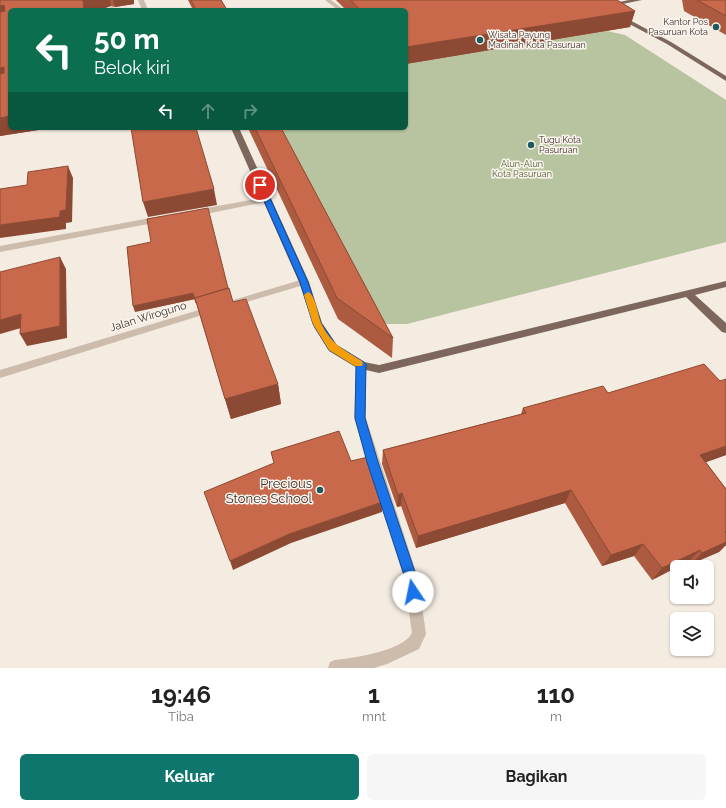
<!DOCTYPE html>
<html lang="id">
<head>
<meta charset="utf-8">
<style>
  :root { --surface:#fff; --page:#f6f6f6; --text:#222; --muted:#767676; --accent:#0f766e }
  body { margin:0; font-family:Raleway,sans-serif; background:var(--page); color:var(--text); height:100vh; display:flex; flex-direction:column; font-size:15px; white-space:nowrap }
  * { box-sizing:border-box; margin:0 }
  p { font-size:13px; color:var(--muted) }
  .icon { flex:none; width:22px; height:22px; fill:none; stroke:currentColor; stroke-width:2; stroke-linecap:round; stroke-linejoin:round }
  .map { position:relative; height:668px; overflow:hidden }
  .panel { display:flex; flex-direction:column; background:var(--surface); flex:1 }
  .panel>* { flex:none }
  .hud { position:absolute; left:8px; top:8px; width:400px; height:122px; border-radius:6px; box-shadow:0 1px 3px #0004; background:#0b6e4f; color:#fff; overflow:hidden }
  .tools { position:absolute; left:670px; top:560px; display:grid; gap:8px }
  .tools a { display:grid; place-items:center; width:44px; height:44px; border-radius:6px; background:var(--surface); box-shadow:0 1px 3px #0004; font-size:20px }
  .pin { position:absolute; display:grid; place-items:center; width:34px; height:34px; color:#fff; margin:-17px; border:2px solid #fff; border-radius:50%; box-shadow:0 1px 4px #0007 }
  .me { position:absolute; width:44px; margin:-22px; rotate:349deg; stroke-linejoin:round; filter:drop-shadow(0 0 3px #0008) }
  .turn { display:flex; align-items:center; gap:14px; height:84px; padding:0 20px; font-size:18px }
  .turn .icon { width:52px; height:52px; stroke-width:2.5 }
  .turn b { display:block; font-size:28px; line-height:34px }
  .lanes { display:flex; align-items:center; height:38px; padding:0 20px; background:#0003; justify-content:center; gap:20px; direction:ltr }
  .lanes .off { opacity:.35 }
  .eta { display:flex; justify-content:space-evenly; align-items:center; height:68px; text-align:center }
  .eta b { font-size:24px; font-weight:700; line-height:28px }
  .primary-button { display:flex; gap:8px; margin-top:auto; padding:8px 20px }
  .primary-button a { flex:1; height:46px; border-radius:6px; background:var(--accent); color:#fff; font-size:16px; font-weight:700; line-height:46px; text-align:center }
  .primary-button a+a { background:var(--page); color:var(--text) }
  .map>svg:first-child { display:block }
  .green { fill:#b8c4a0 }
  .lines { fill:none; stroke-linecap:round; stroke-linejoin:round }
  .minor { fill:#cdbbac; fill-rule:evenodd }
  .major { fill:#7d675c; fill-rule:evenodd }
  .wall { fill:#ac5a40 }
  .shaded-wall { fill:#8c4a34 }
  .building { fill:#c8694b; stroke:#8c4a34 }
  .route { fill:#1a73e8; stroke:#114b97 }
  .slow { fill:#f59e0b }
  .poi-dot { fill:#1f5a5e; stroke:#fbf5ee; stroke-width:1.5 }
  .labels { text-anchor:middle; stroke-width:3; stroke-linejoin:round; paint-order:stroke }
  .far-poi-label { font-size:9px; fill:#3b302b; stroke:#fbf5ee; text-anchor:start }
  .far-park-label { font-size:9px; fill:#4a5a2e; stroke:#fbf5ee }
  .street-label { font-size:11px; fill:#3b302b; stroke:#fbf5ee }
  .near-poi-label { font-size:13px; fill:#3b302b; stroke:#fbf5ee; text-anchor:end }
</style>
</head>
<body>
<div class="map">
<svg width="726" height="668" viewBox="0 0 726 668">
  <rect width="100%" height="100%" fill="#f4ebe1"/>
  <polygon class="green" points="607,31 625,35 726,100 726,242 407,324 387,324 372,318 273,128 406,128 406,64"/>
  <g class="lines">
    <g class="minor">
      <polygon points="138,0 144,0 148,10 142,10"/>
      <polygon points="325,0 331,0 344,10 338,10"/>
      <polygon points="112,7 114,8 114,10 105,10"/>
      <polygon points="267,197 271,199 270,201 196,216 192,213 196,210"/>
      <polygon points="161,216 164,217 165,219 164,221 0,252 0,246"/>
      <polygon points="304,279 309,282 307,284 233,306 228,303 230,301"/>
      <polygon points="212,306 217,309 215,311 0,378 0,370"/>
      <path d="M 361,361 L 365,362 L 366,365 L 366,418 L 418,578 L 426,634 L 419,649 L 387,664 L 374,668 L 328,668 L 330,662 L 335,660 C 354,658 403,651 412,633 L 404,578 L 354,418 L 356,365 L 357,362 Z"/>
    </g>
    <g class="major">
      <polygon points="629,0 642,0 608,7 605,5"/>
      <polygon points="618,16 622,16 671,42 726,76 726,81 667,44 618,18"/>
      <polygon points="231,128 239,128 309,282 322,323 337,345 364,362 379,365 726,281 726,287 695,295 726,323 726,333 722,332 686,297 379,373 357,368 329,351 314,327 299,282"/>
    </g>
  </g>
  <g class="wall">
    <polygon points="0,0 134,0 134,4 115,7 111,6 105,8 10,10 51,128 0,136"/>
    <polygon points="188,0 221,0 227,10 193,10"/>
    <polygon points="336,0 617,0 635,11 630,27 406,64 406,10 346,10"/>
    <polygon points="682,0 726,0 726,35 684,11"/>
    <polygon points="248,128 281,128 393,338 392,358 338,319"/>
    <polygon points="228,288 233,302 278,384 281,404 231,419 195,299 135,312"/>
    <polygon points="608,393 726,455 706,462 726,489 726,545 719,552 691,564 689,561 652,580 634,556 602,566 565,503 416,548 401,506 397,507 382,464 383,450 521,414 523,408"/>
  </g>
  <g class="shaded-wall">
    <polygon points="83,0 110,0 111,6 105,8 84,10"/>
    <polygon points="113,0 134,0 134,4 115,7"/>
    <polygon points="4,5 10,21 0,22 0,6"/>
    <polygon points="635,11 630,27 406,64 406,47"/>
    <polygon points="4,67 10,82 0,85 0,68"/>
    <polygon points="10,116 10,128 51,128 0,136 0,118"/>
    <polygon points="68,166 73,178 72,222 66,223 66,229 0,238 0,225 60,211"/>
    <polygon points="214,189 217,205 148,217 143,202"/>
    <polygon points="60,257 66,269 67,338 27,346 20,334"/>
    <polygon points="193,293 195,299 135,312 133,306"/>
    <polygon points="21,314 28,326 0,334 0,320"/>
    <polygon points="278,384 281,404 231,419 225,399"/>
    <polygon points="726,446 726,455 690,468 700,455"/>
    <polygon points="571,490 565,503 416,548 418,536"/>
    <polygon points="402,493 401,506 397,507 398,495"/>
    <polygon points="382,502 382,512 291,543 233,570 230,561 289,534"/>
    <polygon points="726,542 726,545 719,552 691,564 702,553"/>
    <polygon points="643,544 634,556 602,566 611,555"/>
    <polygon points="700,550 689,561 652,580 662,568"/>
  </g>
  <g class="building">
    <polygon points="0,0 83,0 84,10 10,10 10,116 0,118 0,74 4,73 4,67 0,68 0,12 5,11 4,5 0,6"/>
    <polygon points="191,0 221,0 227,10 196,10"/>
    <polygon points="351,0 617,0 635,11 406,47 406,10 360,10"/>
    <polygon points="697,0 726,0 726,16"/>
    <polygon points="131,128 196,128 214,189 143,202"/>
    <polygon points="255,128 281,128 393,338 337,298"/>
    <polygon points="68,166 66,210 60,211 60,217 0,225 0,189 27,185 28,172"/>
    <polygon points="208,208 228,288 195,298 196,303 193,293 133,306 127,247 151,242 147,219"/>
    <polygon points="60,257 60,326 20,334 21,314 0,320 0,272"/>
    <polygon points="229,288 233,302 246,299 278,384 225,399 195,298"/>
    <polygon points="704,364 720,381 726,379 726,446 700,455 726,489 726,531 725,532 726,533 726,542 702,553 700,550 662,568 643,544 611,555 571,490 418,536 402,493 398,495 383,450 526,413 523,408 603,386 608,393"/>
    <polygon points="339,431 351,461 368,457 382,502 289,534 230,561 204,492 274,463 271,452"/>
  </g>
  <polygon class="route" points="260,183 264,185 308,282 321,323 336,345 364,362 366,364 365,418 378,462 417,578 419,592 417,597 413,598 408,597 405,578 367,462 355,418 356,366 329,350 313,324 300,282 257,185"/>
  <path class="slow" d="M 308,292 C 315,294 318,315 321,323 C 330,343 344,350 362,361 L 363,363 L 362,366 L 355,366 L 329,350 L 313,324 L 304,295 Z"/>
  <g class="poi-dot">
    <circle cx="716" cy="27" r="4"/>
    <circle cx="480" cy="40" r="4"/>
    <circle cx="531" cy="145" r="4"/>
    <circle cx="320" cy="490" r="4"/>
  </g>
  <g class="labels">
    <g class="far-poi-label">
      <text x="708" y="25" text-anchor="end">Kantor Pos<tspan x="708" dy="10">Pasuruan Kota</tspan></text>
      <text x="488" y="38">Wisata Payung<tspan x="488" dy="10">Madinah Kota Pasuruan</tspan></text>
      <text x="539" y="143">Tugu Kota<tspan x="539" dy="10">Pasuruan</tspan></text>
    </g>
    <g class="far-park-label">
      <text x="522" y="167">Alun-Alun<tspan x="522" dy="10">Kota Pasuruan</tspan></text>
    </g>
    <g class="street-label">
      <text transform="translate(148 316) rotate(-17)" y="4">Jalan Wiroguno</text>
    </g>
    <g class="near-poi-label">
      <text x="312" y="488">Precious<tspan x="312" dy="15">Stones School</tspan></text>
    </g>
  </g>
</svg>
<div class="tools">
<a><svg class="icon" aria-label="sound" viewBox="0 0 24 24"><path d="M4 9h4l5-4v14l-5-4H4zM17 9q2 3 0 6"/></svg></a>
<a><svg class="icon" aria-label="layers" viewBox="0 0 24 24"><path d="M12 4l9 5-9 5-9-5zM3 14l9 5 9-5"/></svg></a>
</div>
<div class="pin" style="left:260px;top:185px;background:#d93025"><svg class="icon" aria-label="arrive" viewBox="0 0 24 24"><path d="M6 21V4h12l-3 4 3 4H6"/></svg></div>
<svg class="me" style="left:413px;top:592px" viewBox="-20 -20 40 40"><circle r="19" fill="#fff"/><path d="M0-13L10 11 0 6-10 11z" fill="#1a73e8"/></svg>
<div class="hud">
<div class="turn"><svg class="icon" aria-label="left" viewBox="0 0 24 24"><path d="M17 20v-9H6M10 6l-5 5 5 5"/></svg><div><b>50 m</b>Belok kiri</div></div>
<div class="lanes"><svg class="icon" aria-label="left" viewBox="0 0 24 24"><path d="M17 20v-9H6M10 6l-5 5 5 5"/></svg><svg class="icon off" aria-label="ahead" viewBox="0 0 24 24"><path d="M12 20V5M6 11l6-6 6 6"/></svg><svg class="icon off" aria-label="right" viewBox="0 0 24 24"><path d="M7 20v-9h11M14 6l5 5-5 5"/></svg></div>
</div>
</div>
<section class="panel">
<div class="eta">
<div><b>19:46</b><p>Tiba</p></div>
<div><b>1</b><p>mnt</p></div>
<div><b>110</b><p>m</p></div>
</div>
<div class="primary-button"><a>Keluar</a><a>Bagikan</a></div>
</section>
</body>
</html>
